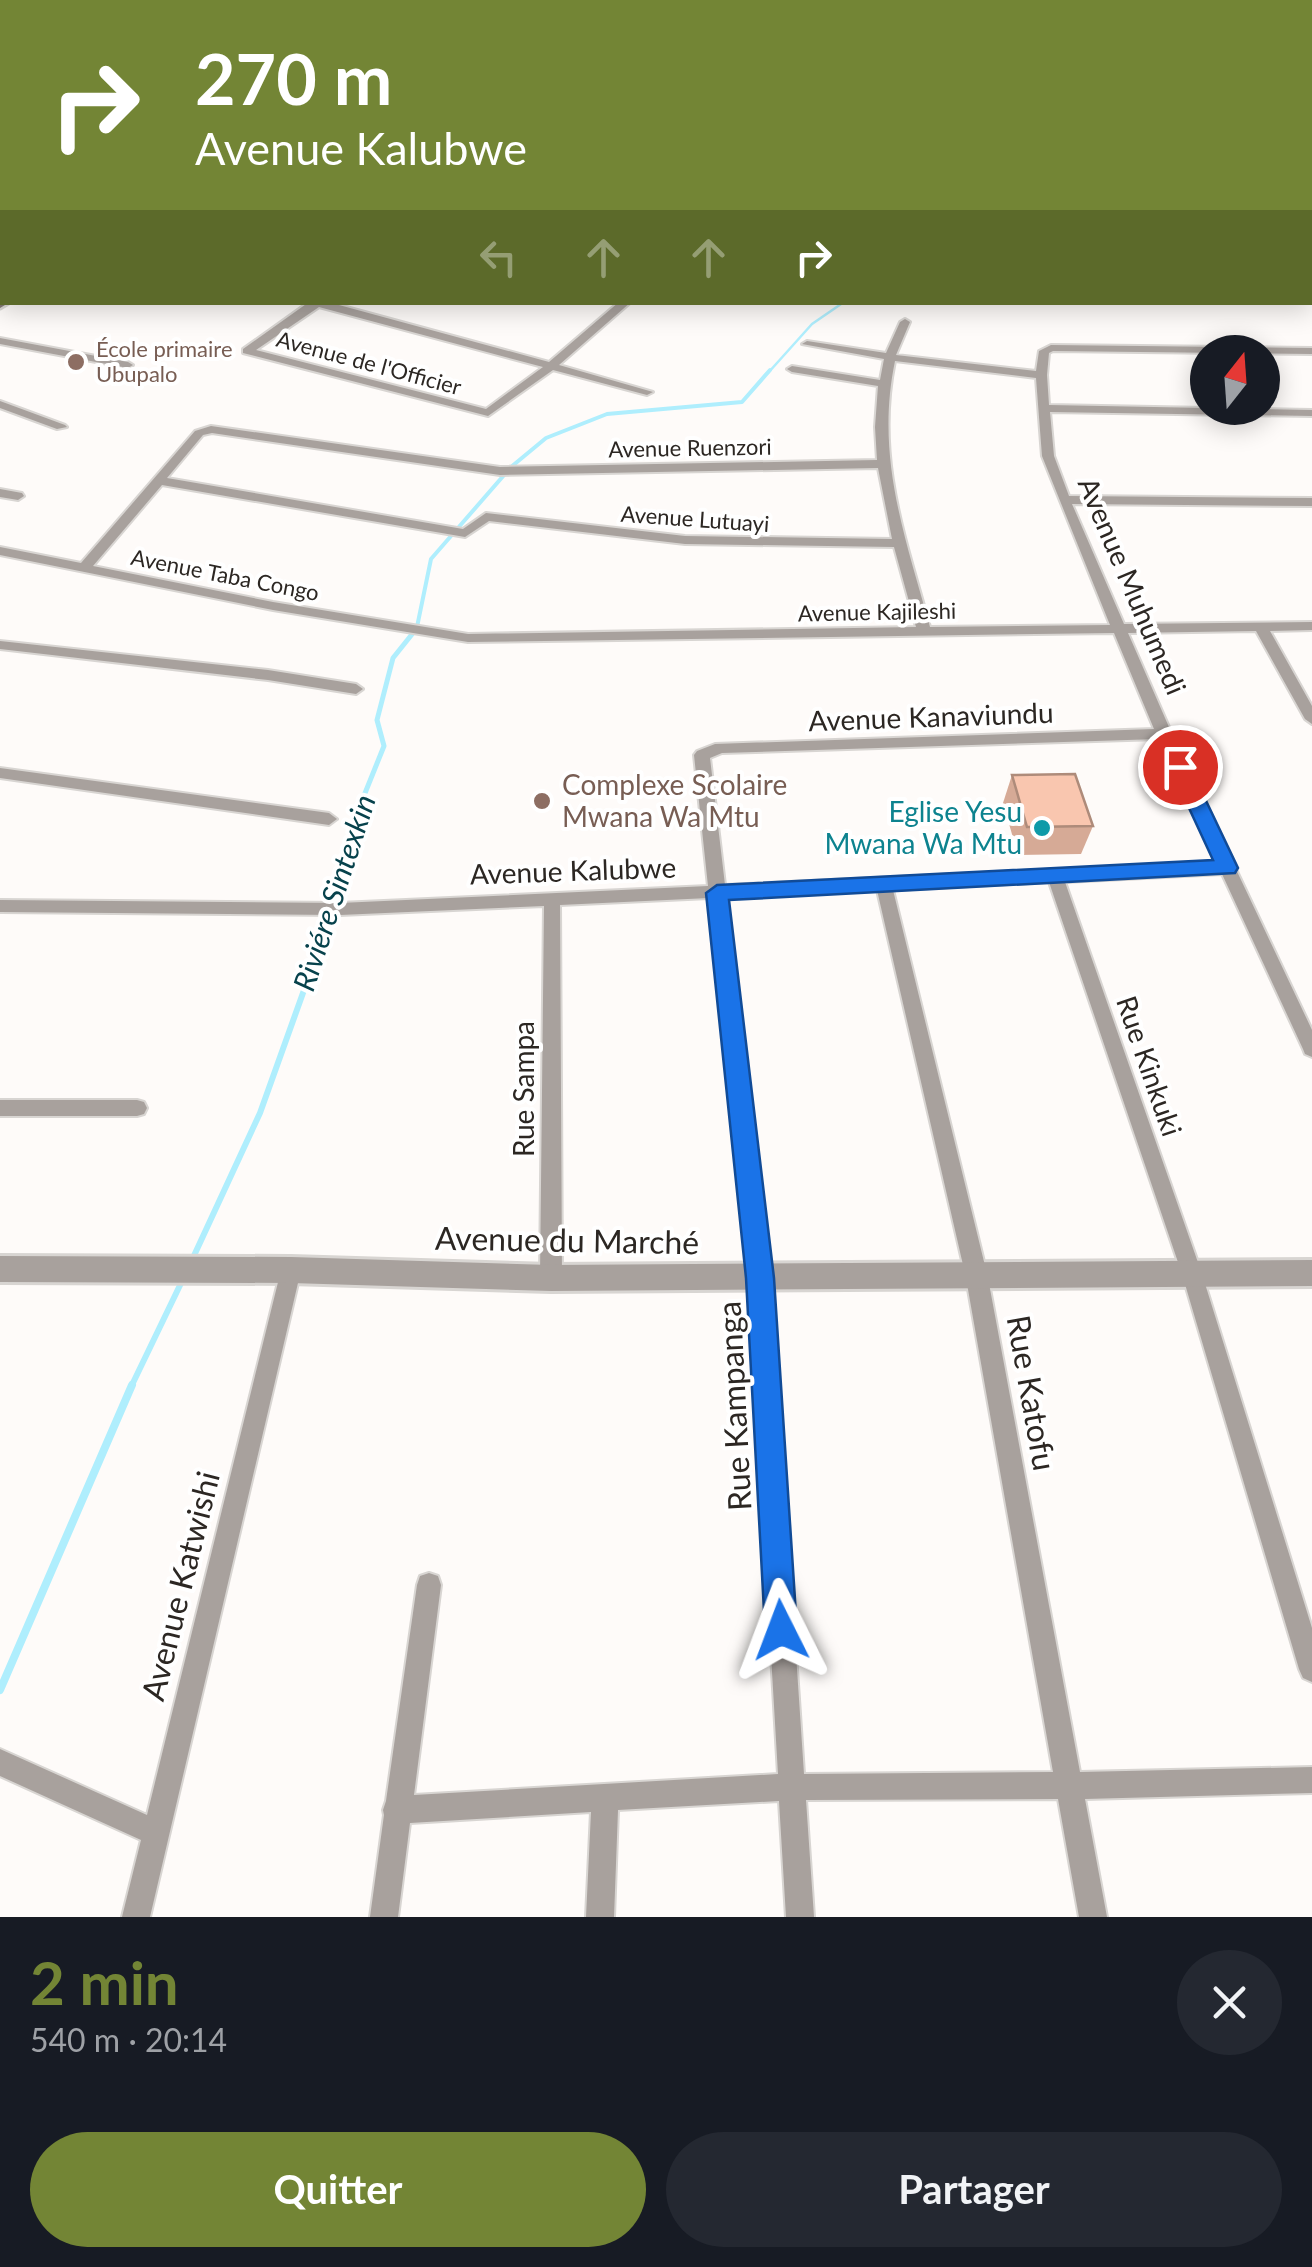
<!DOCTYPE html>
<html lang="fr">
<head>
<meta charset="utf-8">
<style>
  :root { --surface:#171b24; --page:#242831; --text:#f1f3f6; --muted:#9ea1a6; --accent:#738535 }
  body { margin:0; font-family:Lato,sans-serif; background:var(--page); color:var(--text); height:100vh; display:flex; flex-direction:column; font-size:38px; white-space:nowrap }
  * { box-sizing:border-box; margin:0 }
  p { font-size:32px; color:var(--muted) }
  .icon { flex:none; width:55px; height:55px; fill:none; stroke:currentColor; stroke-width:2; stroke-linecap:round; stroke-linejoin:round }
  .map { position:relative; height:1917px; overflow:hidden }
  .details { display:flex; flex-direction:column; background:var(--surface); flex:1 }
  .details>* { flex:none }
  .guide { position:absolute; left:0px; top:0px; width:1312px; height:305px; box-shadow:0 5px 25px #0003; background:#738535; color:#fff; overflow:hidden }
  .needle { width:65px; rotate:17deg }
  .buttons { position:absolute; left:1190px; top:335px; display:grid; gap:20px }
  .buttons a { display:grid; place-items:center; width:90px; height:90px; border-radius:50%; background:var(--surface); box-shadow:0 5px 25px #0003; font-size:50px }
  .pin { position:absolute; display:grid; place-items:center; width:85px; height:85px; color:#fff; margin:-42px; border:5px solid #fff; border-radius:50%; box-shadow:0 2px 10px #0007 }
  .me { position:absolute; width:110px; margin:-55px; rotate:357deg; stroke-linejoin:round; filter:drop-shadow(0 0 8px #0008) }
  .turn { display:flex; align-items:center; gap:35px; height:210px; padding:0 30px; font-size:45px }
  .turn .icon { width:130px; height:130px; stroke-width:2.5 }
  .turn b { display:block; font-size:70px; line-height:85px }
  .lanes { display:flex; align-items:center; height:95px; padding:0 30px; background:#0003; justify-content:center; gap:50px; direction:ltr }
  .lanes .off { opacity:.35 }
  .round { display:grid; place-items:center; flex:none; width:105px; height:105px; border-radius:52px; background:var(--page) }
  .summary { display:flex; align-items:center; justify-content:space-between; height:170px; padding:0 30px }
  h1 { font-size:60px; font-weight:700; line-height:75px; color:var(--accent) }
  .cta { display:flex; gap:20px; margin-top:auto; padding:20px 30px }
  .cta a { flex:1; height:115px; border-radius:60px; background:var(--accent); color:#fff; font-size:40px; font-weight:700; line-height:115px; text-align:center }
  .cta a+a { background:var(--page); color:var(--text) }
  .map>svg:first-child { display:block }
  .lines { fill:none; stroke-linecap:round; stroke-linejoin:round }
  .stream-far4 { stroke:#afeefd; stroke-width:2.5 }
  .stream-far3 { stroke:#afeefd; stroke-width:4 }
  .stream-far2 { stroke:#afeefd; stroke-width:5 }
  .stream-far1 { stroke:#afeefd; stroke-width:6 }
  .stream { stroke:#afeefd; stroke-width:8 }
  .minor-casing { stroke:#d8d5d2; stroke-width:4 }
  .tertiary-casing { stroke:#d8d5d2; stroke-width:6 }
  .secondary-casing { stroke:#d8d5d2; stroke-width:5 }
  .minor { fill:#a8a19d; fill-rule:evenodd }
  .tertiary { fill:#a8a19d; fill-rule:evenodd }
  .secondary { fill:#7f7671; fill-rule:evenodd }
  .rail { stroke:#66625e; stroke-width:2.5; stroke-dasharray:6 4; stroke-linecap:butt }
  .wall { fill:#d6aa96 }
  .building { fill:#f9c6af; stroke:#ae8b7a; stroke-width:2.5 }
  .route { fill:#1a73e8; stroke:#114b97; stroke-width:2.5 }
  .education-dot { fill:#8d6e63; stroke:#fff; stroke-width:4 }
  .culture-dot { fill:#0f9aa8; stroke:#fff; stroke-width:4 }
  .labels { text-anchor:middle; stroke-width:8; stroke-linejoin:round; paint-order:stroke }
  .far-education-label { font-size:22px; fill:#785e54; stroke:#fff; text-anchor:start }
  .far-street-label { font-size:22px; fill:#2c2723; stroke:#fff }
  .street-label { font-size:28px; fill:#2c2723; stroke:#fff }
  .education-label { font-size:28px; fill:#785e54; stroke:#fff; text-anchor:start }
  .culture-label { font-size:28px; fill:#0d838f; stroke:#fff; text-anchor:end }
  .water-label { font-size:30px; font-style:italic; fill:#07424c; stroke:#fff }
  .near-street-label { font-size:32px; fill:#2c2723; stroke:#fff }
</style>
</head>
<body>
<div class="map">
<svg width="1312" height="1917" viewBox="0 0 1312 1917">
  <rect width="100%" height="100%" fill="#fefbf9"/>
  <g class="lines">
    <polyline class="stream-far4" points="768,373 812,324 844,302"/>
    <polyline class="stream-far3" points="411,635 417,627 431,559 511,467 546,438 607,414 742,402 770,370"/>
    <polyline class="stream-far2" points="313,967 357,813 384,746 377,720 393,658 413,633"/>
    <g class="stream-far1">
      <polyline points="192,1260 260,1113 313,965"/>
      <polyline points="131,1387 183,1279"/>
    </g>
    <polyline class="stream" points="0,1690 132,1385"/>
    <g class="minor-casing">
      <g id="minor">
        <polygon points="484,0 490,0 491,2 485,2"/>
        <polygon points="604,0 610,0 611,2 605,2"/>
        <polygon points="838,0 846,0 847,2 840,2"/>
        <rect x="0" y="3" width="2" height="4"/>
        <rect x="0" y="42" width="2" height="4"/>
        <rect x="0" y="81" width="2" height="10"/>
        <rect x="0" y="196" width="2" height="6"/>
        <path d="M 309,302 L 328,302 L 549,362 L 619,302 L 631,302 L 559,365 L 653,392 L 647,395 L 553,370 L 488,416 L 243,353 L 243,349 ZM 319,307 L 543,367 L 486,409 L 256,350 Z"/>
        <path d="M 905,319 L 910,322 L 896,355 L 1036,371 L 1039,351 L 1051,345 L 1312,348 L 1312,354 L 1053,351 L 1049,353 L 1047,375 L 1049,405 L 1312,410 L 1312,416 L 1050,412 L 1054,456 L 1069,496 L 1312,498 L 1312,506 L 1072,504 L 1124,624 L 1312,622 L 1312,630 L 1270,631 L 1312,706 L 1312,724 L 1305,719 L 1256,631 L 1128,633 L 1172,734 L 1312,1030 L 1312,1057 L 1305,1054 L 1303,1049 L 1222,874 L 1065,882 L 1202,1274 L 1312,1628 L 1312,1682 L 1303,1678 L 1299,1669 L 1182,1274 L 1049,882 L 893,890 L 988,1278 L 1080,1772 L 1312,1767 L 1312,1793 L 1085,1799 L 1107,1917 L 1079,1917 L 1058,1799 L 806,1800 L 814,1917 L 786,1917 L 779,1801 L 618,1810 L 614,1917 L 586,1917 L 591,1812 L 410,1823 L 398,1917 L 370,1917 L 384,1815 L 383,1810 L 386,1801 L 417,1585 L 420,1576 L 429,1573 L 438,1576 L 441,1585 L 414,1795 L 778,1774 L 749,1279 L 709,898 L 560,905 L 562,1278 L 558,1285 L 551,1288 L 544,1285 L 540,1278 L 544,906 L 340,915 L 0,912 L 0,900 L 340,903 L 708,886 L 694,755 L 697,751 L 715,744 L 1154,729 L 1114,633 L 468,642 L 273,610 L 0,555 L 0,547 L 81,563 L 195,431 L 211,426 L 500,467 L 877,460 L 875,427 L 878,386 L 792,372 L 787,369 L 792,366 L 880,380 L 884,359 L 802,344 L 807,341 L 886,353 L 900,322 ZM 895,361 L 1036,378 L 1042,456 L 1110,625 L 930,627 C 905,536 875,457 895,361 ZM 212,433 L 500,475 L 878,468 L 892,539 L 685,536 L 486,513 L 463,529 L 167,478 L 203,435 ZM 162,485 L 465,537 L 489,521 L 685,544 L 894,547 L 916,627 L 468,634 L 273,602 L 93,566 ZM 1159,739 L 1216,862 L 725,885 L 710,758 L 722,753 ZM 877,890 L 966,1278 L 1053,1772 L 804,1774 L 771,1279 L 726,897 Z"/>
        <polygon points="0,338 128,362 133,365 128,368 0,344"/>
        <polygon points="0,401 65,425 67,427 57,429 0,408"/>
        <polygon points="0,489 22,493 24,496 18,500 0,497"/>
        <polygon points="0,641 268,670 356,684 363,689 356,694 268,680 0,649"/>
        <polygon points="0,768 329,813 337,819 329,825 0,778"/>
        <polygon points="0,1100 137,1100 144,1102 147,1108 144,1114 137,1116 0,1116"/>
        <polygon points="291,1260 298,1263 301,1270 150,1917 122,1917 141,1840 0,1776 0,1749 147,1815 281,1270 284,1263"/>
      </g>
    </g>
    <g class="tertiary-casing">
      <g id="tertiary">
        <polygon points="367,0 375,0 376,2 368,2"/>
        <rect x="884" y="0" width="8" height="2"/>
        <rect x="0" y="86" width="2" height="6"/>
        <polygon points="2,222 2,230 0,231 0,223"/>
        <polygon points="0,1256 291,1257 551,1265 1312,1260 1312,1286 551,1291 291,1283 0,1282"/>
      </g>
    </g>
    <g class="secondary-casing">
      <g id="secondary">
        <rect x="940" y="0" width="10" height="2"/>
        <polygon points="1071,0 1084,0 1085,2 1073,2"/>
        <polygon points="1310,137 1312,138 1312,146 1310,145"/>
        <polygon points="0,298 2,302 10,302 0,308"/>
      </g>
    </g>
    <use href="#minor" class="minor"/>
    <use href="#tertiary" class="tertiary"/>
    <use href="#secondary" class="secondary"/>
    <polyline class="rail" points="1171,0 1176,2"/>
  </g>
  <polygon class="wall" points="1012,775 1093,826 1081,854 1018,855 1003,803"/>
  <polygon class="building" points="1075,774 1093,826 1027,827 1012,775"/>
  <polygon class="route" points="1180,760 1190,767 1238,868 1235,873 729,900 774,1278 797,1630 792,1642 781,1647 769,1642 765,1630 746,1278 706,893 717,885 1213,860 1170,767"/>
  <g class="education-dot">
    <circle cx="76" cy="362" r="10"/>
    <circle cx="542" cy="801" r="10"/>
  </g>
  <circle class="culture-dot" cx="1042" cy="828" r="10"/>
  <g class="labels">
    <g class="far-education-label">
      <text x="96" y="357">École primaire<tspan x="96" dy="25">Ubupalo</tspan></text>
    </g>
    <g class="far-street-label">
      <text transform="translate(369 363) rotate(15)" y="8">Avenue de l'Officier</text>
      <text transform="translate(690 448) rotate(-1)" y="8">Avenue Ruenzori</text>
      <text transform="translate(695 519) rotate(4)" y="8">Avenue Lutuayi</text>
      <text transform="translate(225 575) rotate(11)" y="8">Avenue Taba Congo</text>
      <text transform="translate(877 612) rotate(-1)" y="8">Avenue Kajileshi</text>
    </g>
    <g class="street-label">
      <text transform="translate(1132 586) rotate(67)" y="10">Avenue Muhumedi</text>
      <text transform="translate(931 717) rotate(-2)" y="10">Avenue Kanaviundu</text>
      <text transform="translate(573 871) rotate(-2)" y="10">Avenue Kalubwe</text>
      <text transform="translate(1149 1066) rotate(71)" y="10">Rue Kinkuki</text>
      <text transform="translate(524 1089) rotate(-90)" y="10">Rue Sampa</text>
    </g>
    <g class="education-label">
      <text x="562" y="795">Complexe Scolaire<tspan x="562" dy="32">Mwana Wa Mtu</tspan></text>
    </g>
    <g class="culture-label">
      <text x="1022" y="822">Eglise Yesu<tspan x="1022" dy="32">Mwana Wa Mtu</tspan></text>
    </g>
    <g class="water-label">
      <text transform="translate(335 893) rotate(-72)" y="10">Riviére Sintexkin</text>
    </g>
    <g class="near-street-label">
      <text transform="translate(567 1241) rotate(1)" y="11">Avenue du Marché</text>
      <text transform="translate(1031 1393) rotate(80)" y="11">Rue Katofu</text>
      <text transform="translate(735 1406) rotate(-93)" y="11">Rue Kampanga</text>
      <text transform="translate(181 1586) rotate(-76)" y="11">Avenue Katwishi</text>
    </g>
  </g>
</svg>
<div class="buttons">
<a><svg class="needle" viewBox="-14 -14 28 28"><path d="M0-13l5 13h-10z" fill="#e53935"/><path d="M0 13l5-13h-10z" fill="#9ea1a6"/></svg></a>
</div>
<div class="pin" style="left:1180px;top:767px;background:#d93025"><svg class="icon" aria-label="arrive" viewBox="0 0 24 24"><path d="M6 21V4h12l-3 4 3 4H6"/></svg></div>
<svg class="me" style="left:781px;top:1630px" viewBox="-20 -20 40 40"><path d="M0-17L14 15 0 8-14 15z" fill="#1a73e8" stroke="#fff" stroke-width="4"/></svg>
<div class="guide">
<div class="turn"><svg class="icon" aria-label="right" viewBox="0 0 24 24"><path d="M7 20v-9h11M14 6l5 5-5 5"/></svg><div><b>270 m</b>Avenue Kalubwe</div></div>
<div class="lanes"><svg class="icon off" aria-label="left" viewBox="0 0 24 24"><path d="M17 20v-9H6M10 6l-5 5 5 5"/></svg><svg class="icon off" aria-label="ahead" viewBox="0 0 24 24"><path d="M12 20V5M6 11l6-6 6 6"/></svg><svg class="icon off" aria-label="ahead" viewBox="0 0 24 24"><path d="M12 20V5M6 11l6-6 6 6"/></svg><svg class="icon" aria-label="right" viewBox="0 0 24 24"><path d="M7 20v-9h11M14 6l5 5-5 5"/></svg></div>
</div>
</div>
<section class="details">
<div class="summary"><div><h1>2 min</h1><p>540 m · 20:14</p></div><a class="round"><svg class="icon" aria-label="close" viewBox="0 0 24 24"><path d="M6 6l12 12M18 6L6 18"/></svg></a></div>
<div class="cta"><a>Quitter</a><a>Partager</a></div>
</section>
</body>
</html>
